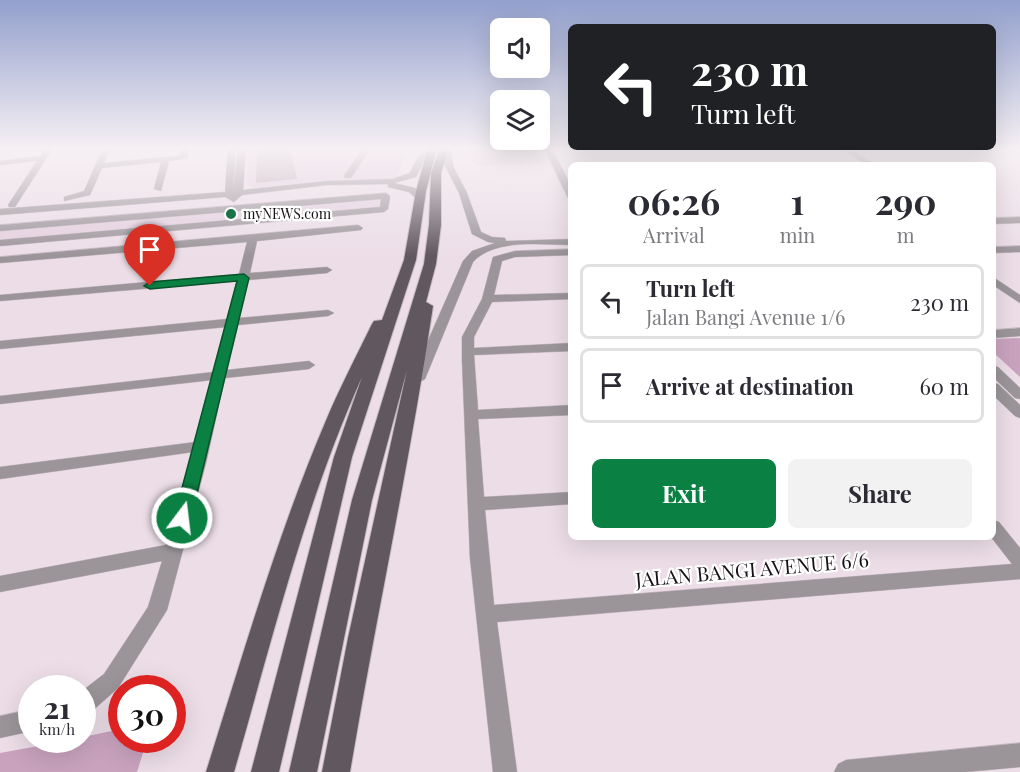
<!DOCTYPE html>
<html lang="en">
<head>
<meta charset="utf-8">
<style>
  :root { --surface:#fff; --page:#f2f2f3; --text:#2b2b33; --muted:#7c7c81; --line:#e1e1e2; --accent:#0b8043 }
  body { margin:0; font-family:"Playfair Display",serif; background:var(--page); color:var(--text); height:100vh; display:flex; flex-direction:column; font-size:22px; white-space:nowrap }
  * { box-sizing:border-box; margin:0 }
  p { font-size:20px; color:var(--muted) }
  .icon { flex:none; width:33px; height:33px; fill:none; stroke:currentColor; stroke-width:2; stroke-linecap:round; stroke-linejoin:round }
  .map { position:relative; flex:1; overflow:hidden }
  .panel { position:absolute; left:568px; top:162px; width:428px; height:378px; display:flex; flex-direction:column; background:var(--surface); border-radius:9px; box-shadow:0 6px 24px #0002 }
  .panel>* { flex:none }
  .hud { position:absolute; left:568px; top:24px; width:428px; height:126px; border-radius:9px; box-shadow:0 6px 24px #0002; background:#202124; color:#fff; overflow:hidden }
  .buttons { position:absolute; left:490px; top:18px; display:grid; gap:12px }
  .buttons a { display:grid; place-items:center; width:60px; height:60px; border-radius:9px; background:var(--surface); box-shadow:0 6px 24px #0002; font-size:30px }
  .speed { position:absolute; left:18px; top:675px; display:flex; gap:12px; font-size:30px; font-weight:700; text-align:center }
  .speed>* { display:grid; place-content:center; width:78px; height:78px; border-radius:50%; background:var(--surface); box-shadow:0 6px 24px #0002; line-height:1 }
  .speed small { font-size:15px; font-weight:400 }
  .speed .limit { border:9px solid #d22; background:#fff; color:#111 }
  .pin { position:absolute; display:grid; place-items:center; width:51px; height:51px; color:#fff; margin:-62px -26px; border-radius:50% 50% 50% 0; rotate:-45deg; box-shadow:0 0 6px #0007 }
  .pin .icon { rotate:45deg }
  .me { position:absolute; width:66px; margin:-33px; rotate:15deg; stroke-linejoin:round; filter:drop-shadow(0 0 4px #0008) }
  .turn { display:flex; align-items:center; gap:21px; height:126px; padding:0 24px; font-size:27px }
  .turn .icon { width:78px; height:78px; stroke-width:2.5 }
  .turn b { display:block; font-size:42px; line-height:51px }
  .eta { display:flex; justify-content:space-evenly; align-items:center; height:102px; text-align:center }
  .eta b { font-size:36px; font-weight:700; line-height:42px }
  .primary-button { display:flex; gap:12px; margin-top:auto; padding:12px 24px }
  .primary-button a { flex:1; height:69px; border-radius:9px; background:var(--accent); color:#fff; font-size:24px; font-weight:700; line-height:69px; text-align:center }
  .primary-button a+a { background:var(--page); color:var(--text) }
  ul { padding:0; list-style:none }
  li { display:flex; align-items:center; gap:18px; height:75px; margin:0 12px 9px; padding:0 12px; border:3px solid var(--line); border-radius:9px }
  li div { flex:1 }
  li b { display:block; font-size:22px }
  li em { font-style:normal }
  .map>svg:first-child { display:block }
  .built { fill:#e4cfde }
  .green { fill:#c9a3be }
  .building { fill:#baacb5 }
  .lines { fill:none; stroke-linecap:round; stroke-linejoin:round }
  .minor-casing { stroke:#c6b8c1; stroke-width:1 }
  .major-casing { stroke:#c6b8c1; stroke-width:2 }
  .minor { fill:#9b9599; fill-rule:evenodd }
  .major { fill:#61575e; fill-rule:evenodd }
  .route { fill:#0b8043; stroke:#07532c; stroke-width:1.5 }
  .poi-dot { fill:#1a7347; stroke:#fff; stroke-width:2 }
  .labels { text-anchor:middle; stroke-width:4.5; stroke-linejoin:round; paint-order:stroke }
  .far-poi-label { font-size:14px; fill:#171215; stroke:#fff; text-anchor:start }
  .near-street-label { font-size:20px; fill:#171215; stroke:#fff }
</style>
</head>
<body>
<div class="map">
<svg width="1020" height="772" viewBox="0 0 1020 772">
  <rect width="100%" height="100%" fill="#ecdde7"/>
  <g class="built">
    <polygon points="248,148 410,148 397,177 389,179 337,179 254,188 247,184"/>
    <polygon points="467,148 539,148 543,162 480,166 472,161"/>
    <polygon points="383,198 381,208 0,241 0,229"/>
  </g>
  <g class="green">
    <polygon points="1020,338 1020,377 993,352 993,339"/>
    <polygon points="121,729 122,740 147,740 137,772 0,772 0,753 71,740 82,740 83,737"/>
  </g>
  <polygon class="building" points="257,148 290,148 297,179 256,183"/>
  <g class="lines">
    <g class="minor-casing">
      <g id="minor">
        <polygon points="45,148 53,148 15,207 9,207 8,205 37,161 0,165 0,161 40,156"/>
        <polygon points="103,148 111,148 104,163 176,156 180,155 181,148 189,148 187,158 169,161 161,191 154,189 161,162 102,168 90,195 64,201 64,197 84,191"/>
        <path d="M 228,148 L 236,148 L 233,191 L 238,148 L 246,148 L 243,190 L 327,181 L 392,179 L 410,173 C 416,161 421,146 437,149 L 427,155 L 416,177 L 394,183 L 415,188 L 424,199 L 420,202 L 409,192 L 388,187 L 388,184 L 327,185 L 242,195 L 234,202 L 225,197 L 0,215 L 0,209 L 225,192 Z"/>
        <polygon points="363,148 371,148 351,178 345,178 344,176"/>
        <path d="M 443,148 L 451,148 L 453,166 L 467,193 L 481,232 L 492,237 L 505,238 L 506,241 L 572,239 L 572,245 C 541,245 495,238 473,262 L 425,379 L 418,383 L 411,379 L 463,261 L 472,251 L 495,243 L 488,242 L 472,234 L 459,193 L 445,166 Z"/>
        <polygon points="544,148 552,148 572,188 572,200 568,198"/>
        <polygon points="841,148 849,148 875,165 866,165"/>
        <polygon points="386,193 390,196 388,209 384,212 0,246 0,240 380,207 381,199 0,231 0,225"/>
        <polygon points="1020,217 1020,223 993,224 993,218"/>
        <polygon points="358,225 363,228 361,230 257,241 250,273 327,267 332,270 327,273 248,280 239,318 328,310 334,313 328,316 238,325 227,370 309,361 315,365 309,369 225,378 206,463 167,610 118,688 90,713 82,716 82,691 104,674 148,607 162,561 0,592 0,576 166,545 193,452 0,479 0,467 196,442 212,380 0,404 0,396 214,372 226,327 0,349 0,341 227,319 237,281 0,301 0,295 239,274 247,242 0,263 0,257"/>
        <polygon points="1020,246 1020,252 993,253 993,247"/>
        <polygon points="572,249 572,255 515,257 502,261 494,295 572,293 572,299 492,302 474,337 474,348 572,343 572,351 474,355 478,410 572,405 572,415 478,419 484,497 572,492 572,504 485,510 494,605 1012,564 991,537 993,537 993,520 999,522 1020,548 1020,579 497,622 517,772 493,772 470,558 462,360 462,337 482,299 493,257 515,251"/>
        <polygon points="993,277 1020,295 1020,303 993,285"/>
        <polygon points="1020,328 1020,336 993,338 993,330"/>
        <polygon points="993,366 998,367 1020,388 1020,399 1015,398 993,377"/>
        <polygon points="993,383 998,384 1020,405 1020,418 1015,416 993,395"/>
        <polygon points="32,709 32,731 0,738 0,716"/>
        <polygon points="1020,743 1020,767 965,772 834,772 838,764 846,760"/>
      </g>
    </g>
    <g class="major-casing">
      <g id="major">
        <path d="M 428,148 L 437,148 L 426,191 L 416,260 L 352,457 L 279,772 L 251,772 L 334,457 L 362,377 C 305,503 272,640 234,772 L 206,772 C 243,655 277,536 325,423 C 339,389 356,357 372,324 L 374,321 L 382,320 L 404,260 L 416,191 Z"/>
        <path d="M 440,148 L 449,148 L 441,173 L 441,225 L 436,264 L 426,302 L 433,306 C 410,462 376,616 350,772 L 322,772 L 348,638 L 407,370 L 372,500 L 317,772 L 289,772 L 352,500 L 424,264 L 429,225 L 431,173 Z"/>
      </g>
    </g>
    <use href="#minor" class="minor"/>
    <use href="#major" class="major"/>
  </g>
  <linearGradient id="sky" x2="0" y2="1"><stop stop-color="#93a0cd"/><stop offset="0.58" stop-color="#f6f0f4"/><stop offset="1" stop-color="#f6f0f4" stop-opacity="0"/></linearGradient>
  <rect width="1020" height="256" fill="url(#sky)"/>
  <polygon class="route" points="244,274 249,278 191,518 188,522 182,524 176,522 174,518 237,281 150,289 144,286 150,282"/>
  <circle class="poi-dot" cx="231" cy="214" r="6"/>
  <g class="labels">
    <g class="far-poi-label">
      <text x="243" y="219">myNEWS.com</text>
    </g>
    <g class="near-street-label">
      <text transform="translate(752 570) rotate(-5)" y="7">JALAN BANGI AVENUE 6/6</text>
    </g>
  </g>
</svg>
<div class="buttons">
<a><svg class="icon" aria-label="sound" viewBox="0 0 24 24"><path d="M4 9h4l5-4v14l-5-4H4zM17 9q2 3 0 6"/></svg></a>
<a><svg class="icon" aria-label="layers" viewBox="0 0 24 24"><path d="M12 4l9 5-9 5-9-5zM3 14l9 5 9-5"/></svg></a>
</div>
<div class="speed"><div>21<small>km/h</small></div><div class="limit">30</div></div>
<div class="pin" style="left:150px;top:286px;background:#d93025"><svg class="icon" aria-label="arrive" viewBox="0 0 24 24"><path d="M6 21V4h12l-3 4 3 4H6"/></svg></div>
<svg class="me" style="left:182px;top:518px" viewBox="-20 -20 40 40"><circle r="17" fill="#0b8043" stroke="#fff" stroke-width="3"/><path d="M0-11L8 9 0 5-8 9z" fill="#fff"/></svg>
<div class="hud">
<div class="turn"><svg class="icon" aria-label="left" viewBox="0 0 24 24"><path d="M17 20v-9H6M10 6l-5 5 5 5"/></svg><div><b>230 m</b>Turn left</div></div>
</div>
<section class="panel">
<div class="eta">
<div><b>06:26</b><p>Arrival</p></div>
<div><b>1</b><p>min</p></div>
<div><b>290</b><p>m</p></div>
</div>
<ul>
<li><svg class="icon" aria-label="left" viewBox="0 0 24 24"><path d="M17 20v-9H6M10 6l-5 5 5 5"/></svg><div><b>Turn left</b><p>Jalan Bangi Avenue 1/6</p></div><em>230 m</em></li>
<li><svg class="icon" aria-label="arrive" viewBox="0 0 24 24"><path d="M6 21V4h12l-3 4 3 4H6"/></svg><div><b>Arrive at destination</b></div><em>60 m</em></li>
</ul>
<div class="primary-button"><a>Exit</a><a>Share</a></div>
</section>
</div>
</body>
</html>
